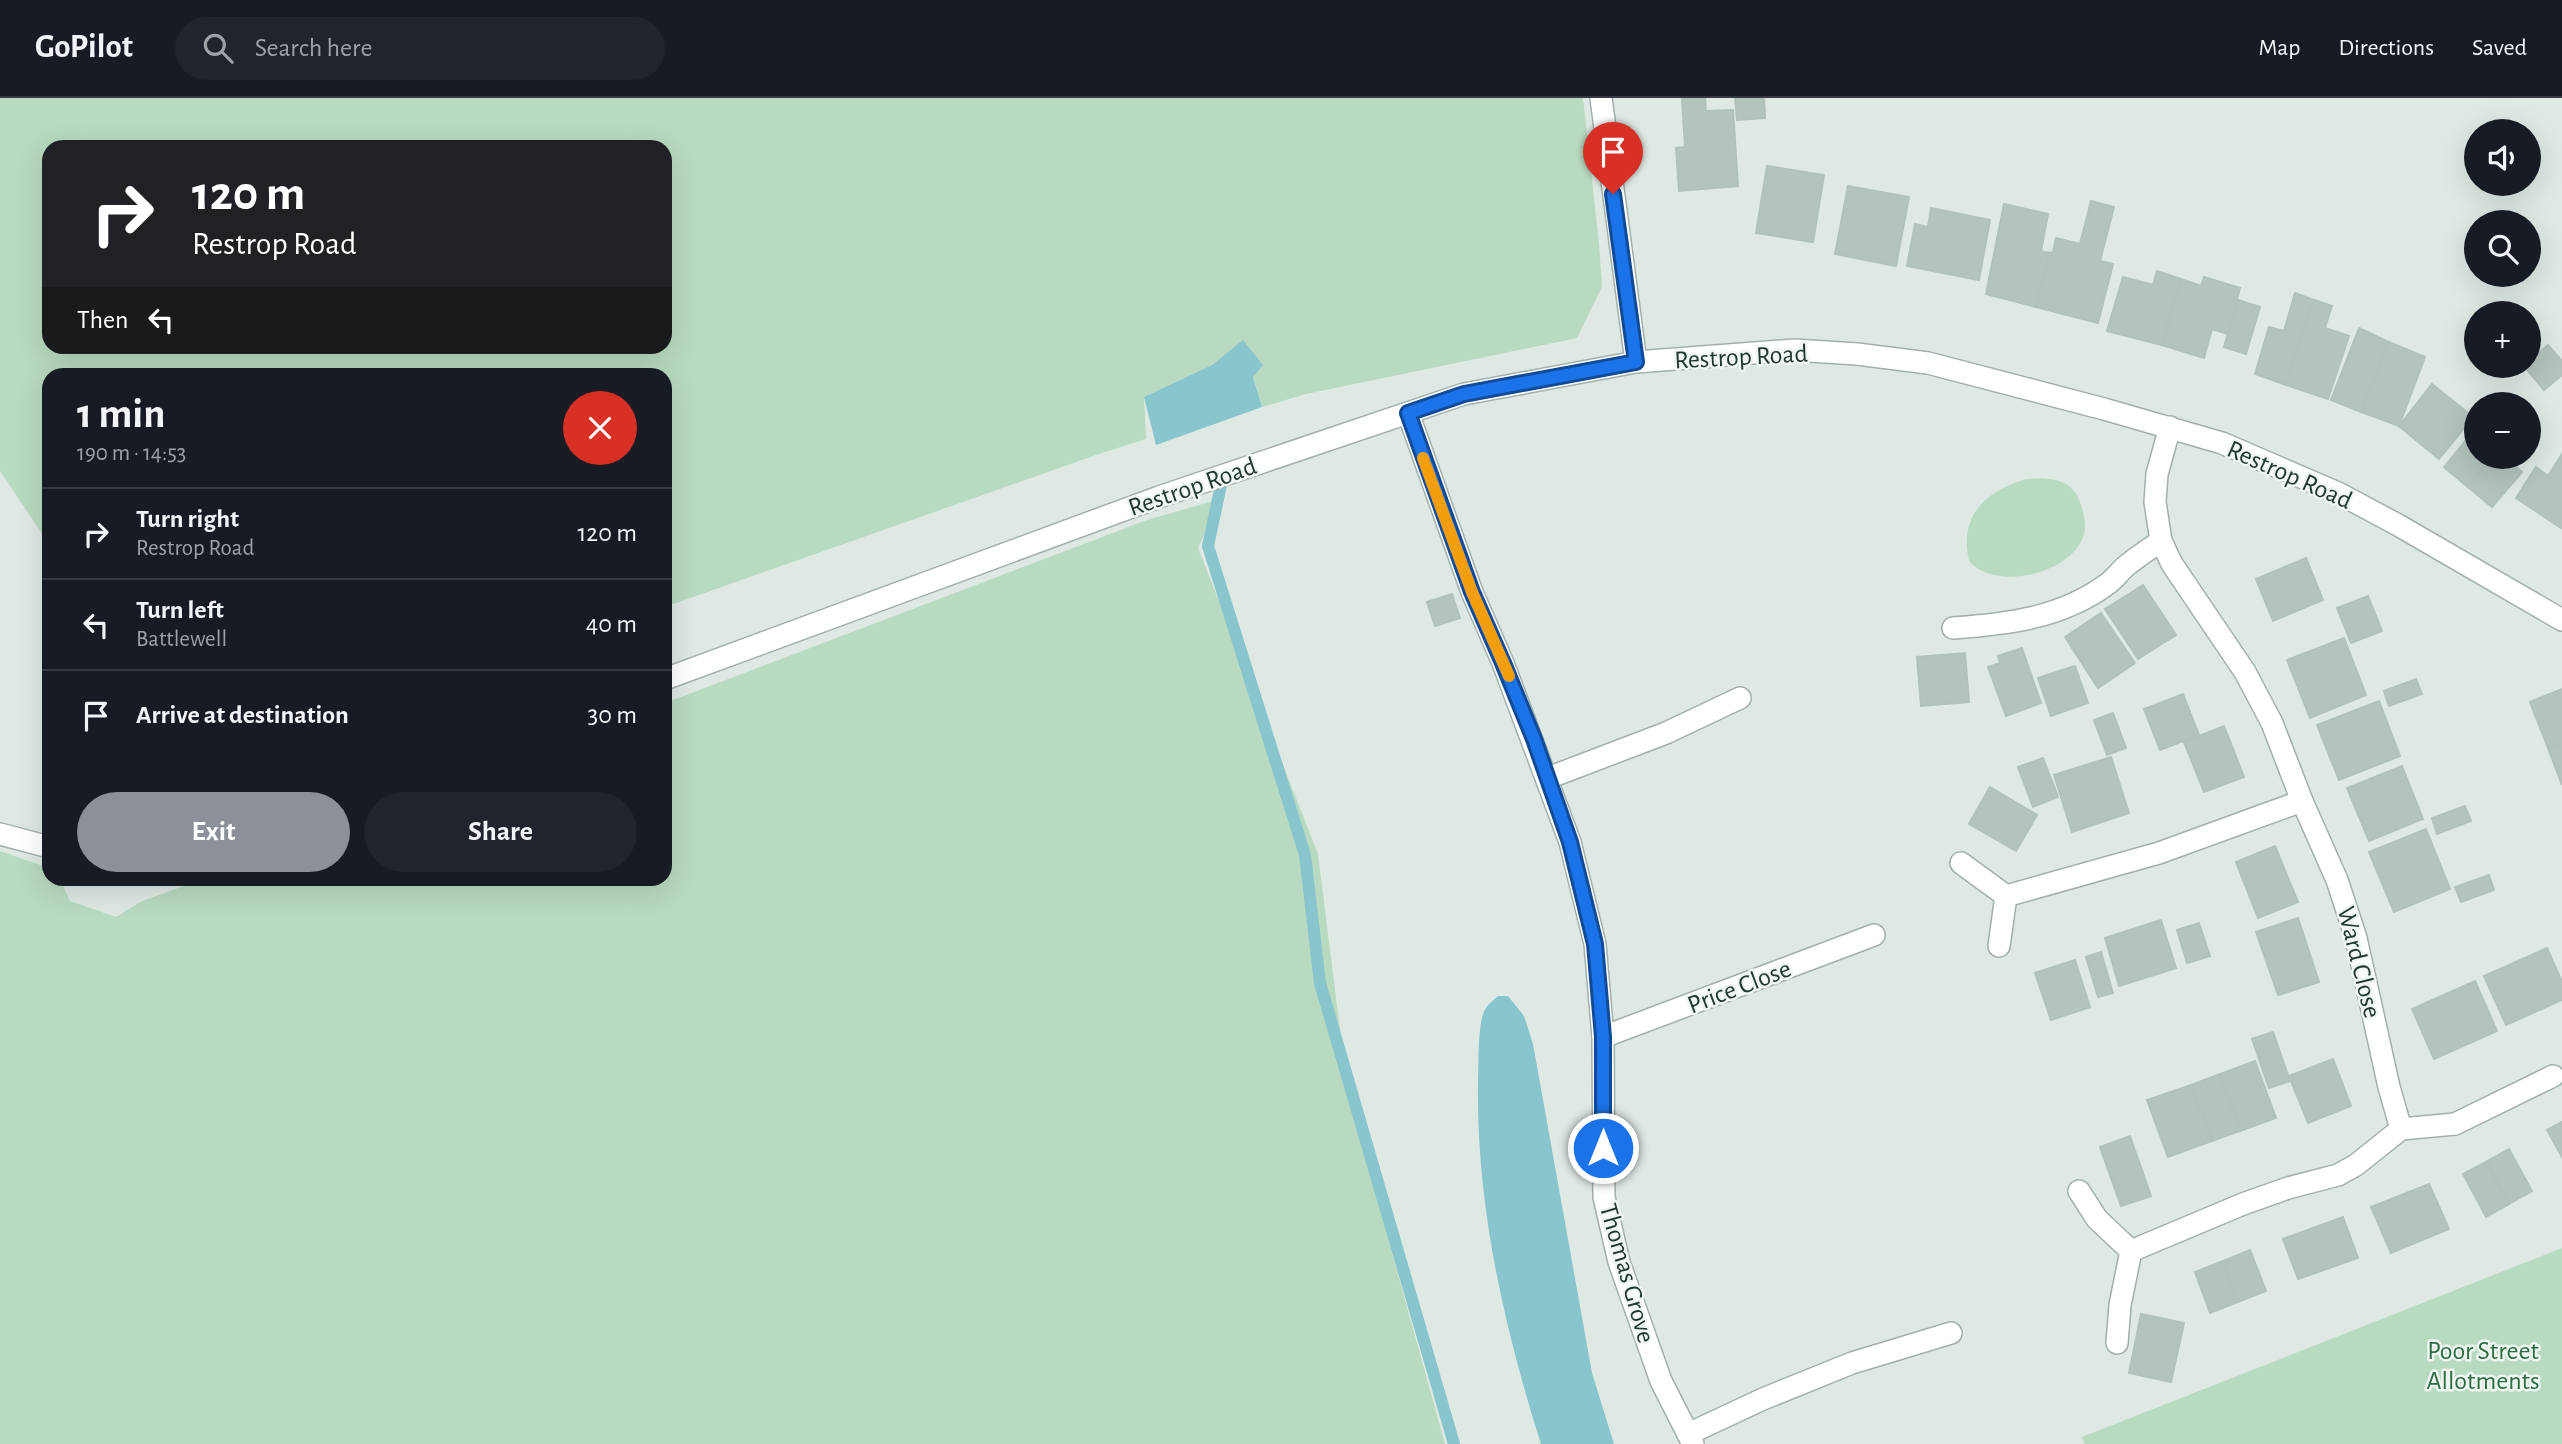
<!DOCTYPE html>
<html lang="en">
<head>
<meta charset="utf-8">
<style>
  :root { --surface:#171b24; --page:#20242c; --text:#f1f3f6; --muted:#9ea1a6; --line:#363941; --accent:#8c9099 }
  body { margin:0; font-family:"Alegreya Sans",sans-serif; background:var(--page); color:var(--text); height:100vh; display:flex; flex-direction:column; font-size:26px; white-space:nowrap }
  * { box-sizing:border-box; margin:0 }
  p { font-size:23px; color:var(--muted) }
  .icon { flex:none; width:38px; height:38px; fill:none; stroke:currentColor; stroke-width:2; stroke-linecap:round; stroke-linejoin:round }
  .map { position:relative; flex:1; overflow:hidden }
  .sheet { position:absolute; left:42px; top:270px; width:630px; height:518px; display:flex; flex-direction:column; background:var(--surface); border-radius:21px; box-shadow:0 7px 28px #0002 }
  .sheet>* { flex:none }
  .hud { position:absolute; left:42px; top:42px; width:630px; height:214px; border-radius:21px; box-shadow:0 7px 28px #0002; background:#202124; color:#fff; overflow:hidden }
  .buttons { position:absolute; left:2464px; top:21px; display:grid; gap:14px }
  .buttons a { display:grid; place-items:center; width:77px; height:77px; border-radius:50%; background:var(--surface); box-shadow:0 7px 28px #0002; font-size:35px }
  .pin { position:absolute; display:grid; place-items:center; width:60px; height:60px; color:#fff; margin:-72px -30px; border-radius:50% 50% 50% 0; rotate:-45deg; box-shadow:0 0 7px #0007 }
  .pin .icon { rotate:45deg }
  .me { position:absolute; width:77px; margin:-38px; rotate:0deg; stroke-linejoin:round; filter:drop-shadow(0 0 5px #0008) }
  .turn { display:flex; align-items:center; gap:24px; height:147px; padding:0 35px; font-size:32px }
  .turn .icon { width:91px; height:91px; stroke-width:2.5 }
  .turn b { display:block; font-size:49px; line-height:60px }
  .then { display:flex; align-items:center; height:66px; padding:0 35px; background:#0003; gap:14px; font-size:26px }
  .round { display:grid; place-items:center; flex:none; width:74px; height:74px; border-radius:37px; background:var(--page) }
  .headline { display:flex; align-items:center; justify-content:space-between; height:119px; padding:0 35px }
  h1 { font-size:42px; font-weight:600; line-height:52px }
  .primary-button { display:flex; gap:14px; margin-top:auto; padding:14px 35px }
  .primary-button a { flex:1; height:80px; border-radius:42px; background:var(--accent); color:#fff; font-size:28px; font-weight:600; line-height:80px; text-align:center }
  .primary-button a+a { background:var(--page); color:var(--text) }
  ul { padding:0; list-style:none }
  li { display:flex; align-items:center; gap:21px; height:91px; padding:0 35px; border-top:2px solid var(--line) }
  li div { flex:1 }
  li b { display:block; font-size:26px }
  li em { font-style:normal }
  header { display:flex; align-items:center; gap:42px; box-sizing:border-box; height:98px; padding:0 35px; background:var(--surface); border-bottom:2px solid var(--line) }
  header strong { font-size:33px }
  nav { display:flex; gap:38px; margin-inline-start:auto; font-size:24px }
  .search { width:490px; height:63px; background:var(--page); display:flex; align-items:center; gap:18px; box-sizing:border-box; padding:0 24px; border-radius:38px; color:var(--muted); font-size:26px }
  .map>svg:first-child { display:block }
  .green { fill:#b8dac0; fill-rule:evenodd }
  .water { fill:#88c5cc }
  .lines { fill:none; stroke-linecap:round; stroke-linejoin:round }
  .stream { stroke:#88c5cc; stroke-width:12 }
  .building { fill:#b4c4bd; stroke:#b1c2bb; stroke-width:2 }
  .minor-casing { stroke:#a2b0ab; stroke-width:24 }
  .minor { stroke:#fff; stroke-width:21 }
  .route-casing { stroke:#114b97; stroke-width:18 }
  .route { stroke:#1a73e8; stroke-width:12 }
  .slow { stroke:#f59e0b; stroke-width:12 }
  .labels { text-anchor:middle; stroke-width:5; stroke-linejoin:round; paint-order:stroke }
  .street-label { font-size:26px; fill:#213831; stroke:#eff6f2 }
  .park-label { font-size:26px; fill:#2d6d43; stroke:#eff6f2 }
</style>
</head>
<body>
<header>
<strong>GoPilot</strong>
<div class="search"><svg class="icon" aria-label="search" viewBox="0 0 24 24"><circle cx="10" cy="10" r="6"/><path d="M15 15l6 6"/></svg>Search here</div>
<nav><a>Map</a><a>Directions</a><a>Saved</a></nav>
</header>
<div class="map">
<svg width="2562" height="1346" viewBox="0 0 2562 1346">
  <rect width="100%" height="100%" fill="#dee9e4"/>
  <g class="green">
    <path d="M 0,0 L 1583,0 L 1599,146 L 1602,189 L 1577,240 L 1306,296 L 1262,309 L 1243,243 L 1212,267 L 1144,299 L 1146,341 L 1099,356 L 665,509 L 665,276 L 49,276 L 49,446 L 0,373 ZM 49,49 L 665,49 L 665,248 L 49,248 Z"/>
    <path d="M 2026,381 C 2049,380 2071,379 2080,404 C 2083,414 2087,425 2084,436 C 2073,476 1995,494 1969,463 C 1959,418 1984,394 2026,381 Z"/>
    <polygon points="1220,401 1198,450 1318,756 1348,996 1445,1346 0,1346 0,753 49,770 49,780 60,781 70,803 116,819 140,804 203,781 665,780 665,605 1147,422"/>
    <polygon points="2562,1150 2562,1346 2085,1346 2082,1339"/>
  </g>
  <g class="water">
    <polygon points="1243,242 1263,267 1253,279 1262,309 1156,347 1144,299 1212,267"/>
    <path d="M 1498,898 L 1508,898 L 1524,918 L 1533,946 L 1592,1275 L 1614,1346 L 1541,1346 C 1504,1229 1476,1107 1478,983 C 1479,966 1477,923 1486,910 C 1489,905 1494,902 1498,898 Z"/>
  </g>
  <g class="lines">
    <polyline class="stream" points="1221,387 1208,448 1305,757 1320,885 1454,1346"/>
  </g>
  <g class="building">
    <polygon points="1682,0 1705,0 1706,13 1733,12 1738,88 1679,93 1676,50 1685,49"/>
    <polygon points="1735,0 1764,0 1765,20 1737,22"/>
    <polygon points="1767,68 1824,77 1813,144 1756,135"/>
    <polygon points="1848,88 1909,99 1896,168 1835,156"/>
    <polygon points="2091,103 2114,109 2100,163 2113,166 2098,225 2036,209 2049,155 2053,154 2056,140 2080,146"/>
    <polygon points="2004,106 2048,116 2041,153 2049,155 2036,209 1986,196"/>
    <polygon points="1931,110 1990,122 1979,182 1907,168 1915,126 1928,129"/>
    <polygon points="2157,173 2181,181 2162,247 2107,233 2123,179 2153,187"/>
    <polygon points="2204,179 2240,190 2228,236 2212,231 2204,260 2162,247 2181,181 2201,188"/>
    <polygon points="2295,195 2314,202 2286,287 2255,276 2269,229 2284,233"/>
    <polygon points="2238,202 2260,209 2246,256 2224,249"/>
    <polygon points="2314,202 2332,208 2325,230 2349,238 2328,301 2286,287"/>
    <polygon points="2499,205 2511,215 2491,215"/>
    <polygon points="2359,230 2389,244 2361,314 2331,302"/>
    <polygon points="2389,244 2425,259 2399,328 2361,314"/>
    <polygon points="2548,247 2562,263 2562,277 2544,292 2524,268 2529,268 2529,263"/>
    <polygon points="2432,286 2473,319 2439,361 2399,328"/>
    <polygon points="2476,330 2476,359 2494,359 2468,389 2444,369"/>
    <polygon points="2562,356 2562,428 2561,430 2516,400 2536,369 2548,378"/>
    <polygon points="2494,359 2523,359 2515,368 2522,374 2492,409 2468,389"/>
    <polygon points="2306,460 2323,502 2273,523 2256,481"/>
    <polygon points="2143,487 2176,537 2138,561 2105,511"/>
    <polygon points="1452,496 1460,520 1435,528 1427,504"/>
    <polygon points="2368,498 2382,533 2351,545 2337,510"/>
    <polygon points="2101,515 2135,565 2098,590 2065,539"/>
    <polygon points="2344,540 2366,597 2310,620 2287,562"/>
    <polygon points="2022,550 2041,605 2006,618 1988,569 2000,565 1998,558"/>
    <polygon points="1965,555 1969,604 1921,608 1917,559"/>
    <polygon points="2075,568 2088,605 2051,618 2038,580"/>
    <polygon points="2416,581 2422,596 2389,608 2384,593"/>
    <polygon points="2562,591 2562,645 2548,650 2530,604"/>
    <polygon points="2183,596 2199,637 2160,652 2144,611"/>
    <polygon points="2379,603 2400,658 2339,682 2317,627"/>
    <polygon points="2113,615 2126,650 2107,657 2094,622"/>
    <polygon points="2224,628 2244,679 2204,694 2184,644"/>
    <polygon points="2562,645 2562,687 2548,650"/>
    <polygon points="2111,659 2129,715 2072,734 2054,677"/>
    <polygon points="2043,660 2058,699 2033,709 2018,669"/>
    <polygon points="2402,668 2423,721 2369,743 2347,690"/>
    <polygon points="1990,689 2037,717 2016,753 1969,726"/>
    <polygon points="2465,708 2471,723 2437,736 2432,720"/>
    <polygon points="2426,731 2450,791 2394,814 2369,754"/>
    <polygon points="2275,748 2298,804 2258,820 2236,764"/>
    <polygon points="2489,777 2494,792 2461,804 2455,789"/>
    <polygon points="2298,820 2319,884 2278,897 2256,834"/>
    <polygon points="2161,822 2176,870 2119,888 2105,840"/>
    <polygon points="2199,825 2210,858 2187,865 2177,832"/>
    <polygon points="2547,850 2562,884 2562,902 2506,927 2484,878"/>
    <polygon points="2101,854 2113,895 2098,899 2086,859"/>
    <polygon points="2075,862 2090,909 2051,922 2035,875"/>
    <polygon points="2475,883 2497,933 2434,961 2412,911"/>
    <polygon points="2273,934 2290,983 2269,990 2252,941"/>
    <polygon points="2333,961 2351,1008 2308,1025 2289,978"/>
    <polygon points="2255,963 2276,1020 2240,1033 2220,976"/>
    <polygon points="2220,976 2240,1033 2212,1043 2191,987"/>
    <polygon points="2191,987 2212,1043 2168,1059 2147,1002"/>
    <polygon points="2562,1024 2562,1059 2547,1032"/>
    <polygon points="2130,1038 2151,1098 2121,1108 2100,1049"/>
    <polygon points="2509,1051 2532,1093 2509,1106 2486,1064"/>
    <polygon points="2486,1064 2509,1106 2486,1119 2463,1076"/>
    <polygon points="2429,1086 2449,1131 2391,1155 2371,1109"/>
    <polygon points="2343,1119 2358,1160 2298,1181 2283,1141"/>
    <polygon points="2250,1152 2266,1193 2238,1204 2223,1163"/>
    <polygon points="2223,1163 2238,1204 2210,1215 2195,1174"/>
    <polygon points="2141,1216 2184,1225 2171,1284 2129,1275"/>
  </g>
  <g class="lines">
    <g class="minor-casing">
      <g id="minor">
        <polyline points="1601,0 1636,264"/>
        <polyline points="1408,315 1472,494 1503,565 1570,744 1595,846 1603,939 1604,1099 1619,1164 1661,1283 1693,1346"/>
        <path d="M 1953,530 C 2007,526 2061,520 2106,487 C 2114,482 2119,474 2126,468 C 2137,459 2149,451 2161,443"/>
        <polyline points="665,581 1159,399 1464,296 1636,264 1794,252 1857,256 1928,265 2104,311 2222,345 2340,396 2398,427 2562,522"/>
        <polyline points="1548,680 1666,635 1740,600"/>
        <polyline points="0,736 49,749"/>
        <polyline points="1961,765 2006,798 1999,848"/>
        <polyline points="2006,798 2159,755 2302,703"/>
        <polyline points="1603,939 1874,837"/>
        <polyline points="2401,1031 2455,1026 2553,978"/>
        <polyline points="2079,1093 2097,1121 2131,1153 2120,1207 2117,1245"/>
        <polyline points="2131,1153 2243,1106 2288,1090 2338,1077 2356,1067 2401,1031 2389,989 2356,840 2337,782 2302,703 2272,625 2245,574 2172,466 2161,443 2155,404 2157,376 2170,329"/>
        <polyline points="1688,1336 1763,1301 1852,1265 1951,1235"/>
      </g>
    </g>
    <use href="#minor" class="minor"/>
  </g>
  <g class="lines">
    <g class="route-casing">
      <polyline id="route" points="1603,1050 1603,939 1595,846 1570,744 1534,641 1503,565 1472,494 1408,315 1464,296 1636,264 1613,96"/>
    </g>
    <use href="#route" class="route"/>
    <polyline class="slow" points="1423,360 1472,494 1509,578"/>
  </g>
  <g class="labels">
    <g class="street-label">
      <text transform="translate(1741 258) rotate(-3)" y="9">Restrop Road</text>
      <text transform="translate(2290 376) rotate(24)" y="9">Restrop Road</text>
      <text transform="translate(1192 388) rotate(-19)" y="9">Restrop Road</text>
      <text transform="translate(2360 864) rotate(76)" y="9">Ward Close</text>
      <text transform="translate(1739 888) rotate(-21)" y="9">Price Close</text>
      <text transform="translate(1628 1175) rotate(74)" y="9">Thomas Grove</text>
    </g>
    <g class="park-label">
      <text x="2483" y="1261">Poor Street<tspan x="2483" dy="30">Allotments</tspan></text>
    </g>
  </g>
</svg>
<div class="buttons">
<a><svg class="icon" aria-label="sound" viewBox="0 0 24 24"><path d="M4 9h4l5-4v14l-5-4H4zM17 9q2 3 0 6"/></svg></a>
<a><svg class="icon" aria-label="search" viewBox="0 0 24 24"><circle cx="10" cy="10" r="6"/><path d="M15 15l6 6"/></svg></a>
<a>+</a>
<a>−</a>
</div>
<div class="pin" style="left:1613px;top:96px;background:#d93025"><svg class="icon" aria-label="arrive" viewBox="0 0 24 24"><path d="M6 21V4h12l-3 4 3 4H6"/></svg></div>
<svg class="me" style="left:1603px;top:1050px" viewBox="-20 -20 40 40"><circle r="17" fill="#1a73e8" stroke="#fff" stroke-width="3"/><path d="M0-11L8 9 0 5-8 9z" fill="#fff"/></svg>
<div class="hud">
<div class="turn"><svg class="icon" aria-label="right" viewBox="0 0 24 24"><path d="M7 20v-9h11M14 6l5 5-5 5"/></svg><div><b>120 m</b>Restrop Road</div></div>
<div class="then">Then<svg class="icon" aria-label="left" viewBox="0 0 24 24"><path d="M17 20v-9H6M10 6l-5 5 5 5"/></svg></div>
</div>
<section class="sheet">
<div class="headline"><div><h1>1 min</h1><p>190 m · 14:53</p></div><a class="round" style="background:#d93025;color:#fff"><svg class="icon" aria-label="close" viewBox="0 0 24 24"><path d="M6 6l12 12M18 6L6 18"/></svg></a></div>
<ul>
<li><svg class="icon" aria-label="right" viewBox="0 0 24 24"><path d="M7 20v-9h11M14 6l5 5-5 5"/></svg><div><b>Turn right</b><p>Restrop Road</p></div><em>120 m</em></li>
<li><svg class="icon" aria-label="left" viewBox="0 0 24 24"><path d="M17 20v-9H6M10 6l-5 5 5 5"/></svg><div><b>Turn left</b><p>Battlewell</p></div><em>40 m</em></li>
<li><svg class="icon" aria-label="arrive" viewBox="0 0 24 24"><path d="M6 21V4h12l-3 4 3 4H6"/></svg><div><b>Arrive at destination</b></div><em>30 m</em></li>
</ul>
<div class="primary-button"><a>Exit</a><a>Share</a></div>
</section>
</div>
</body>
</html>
